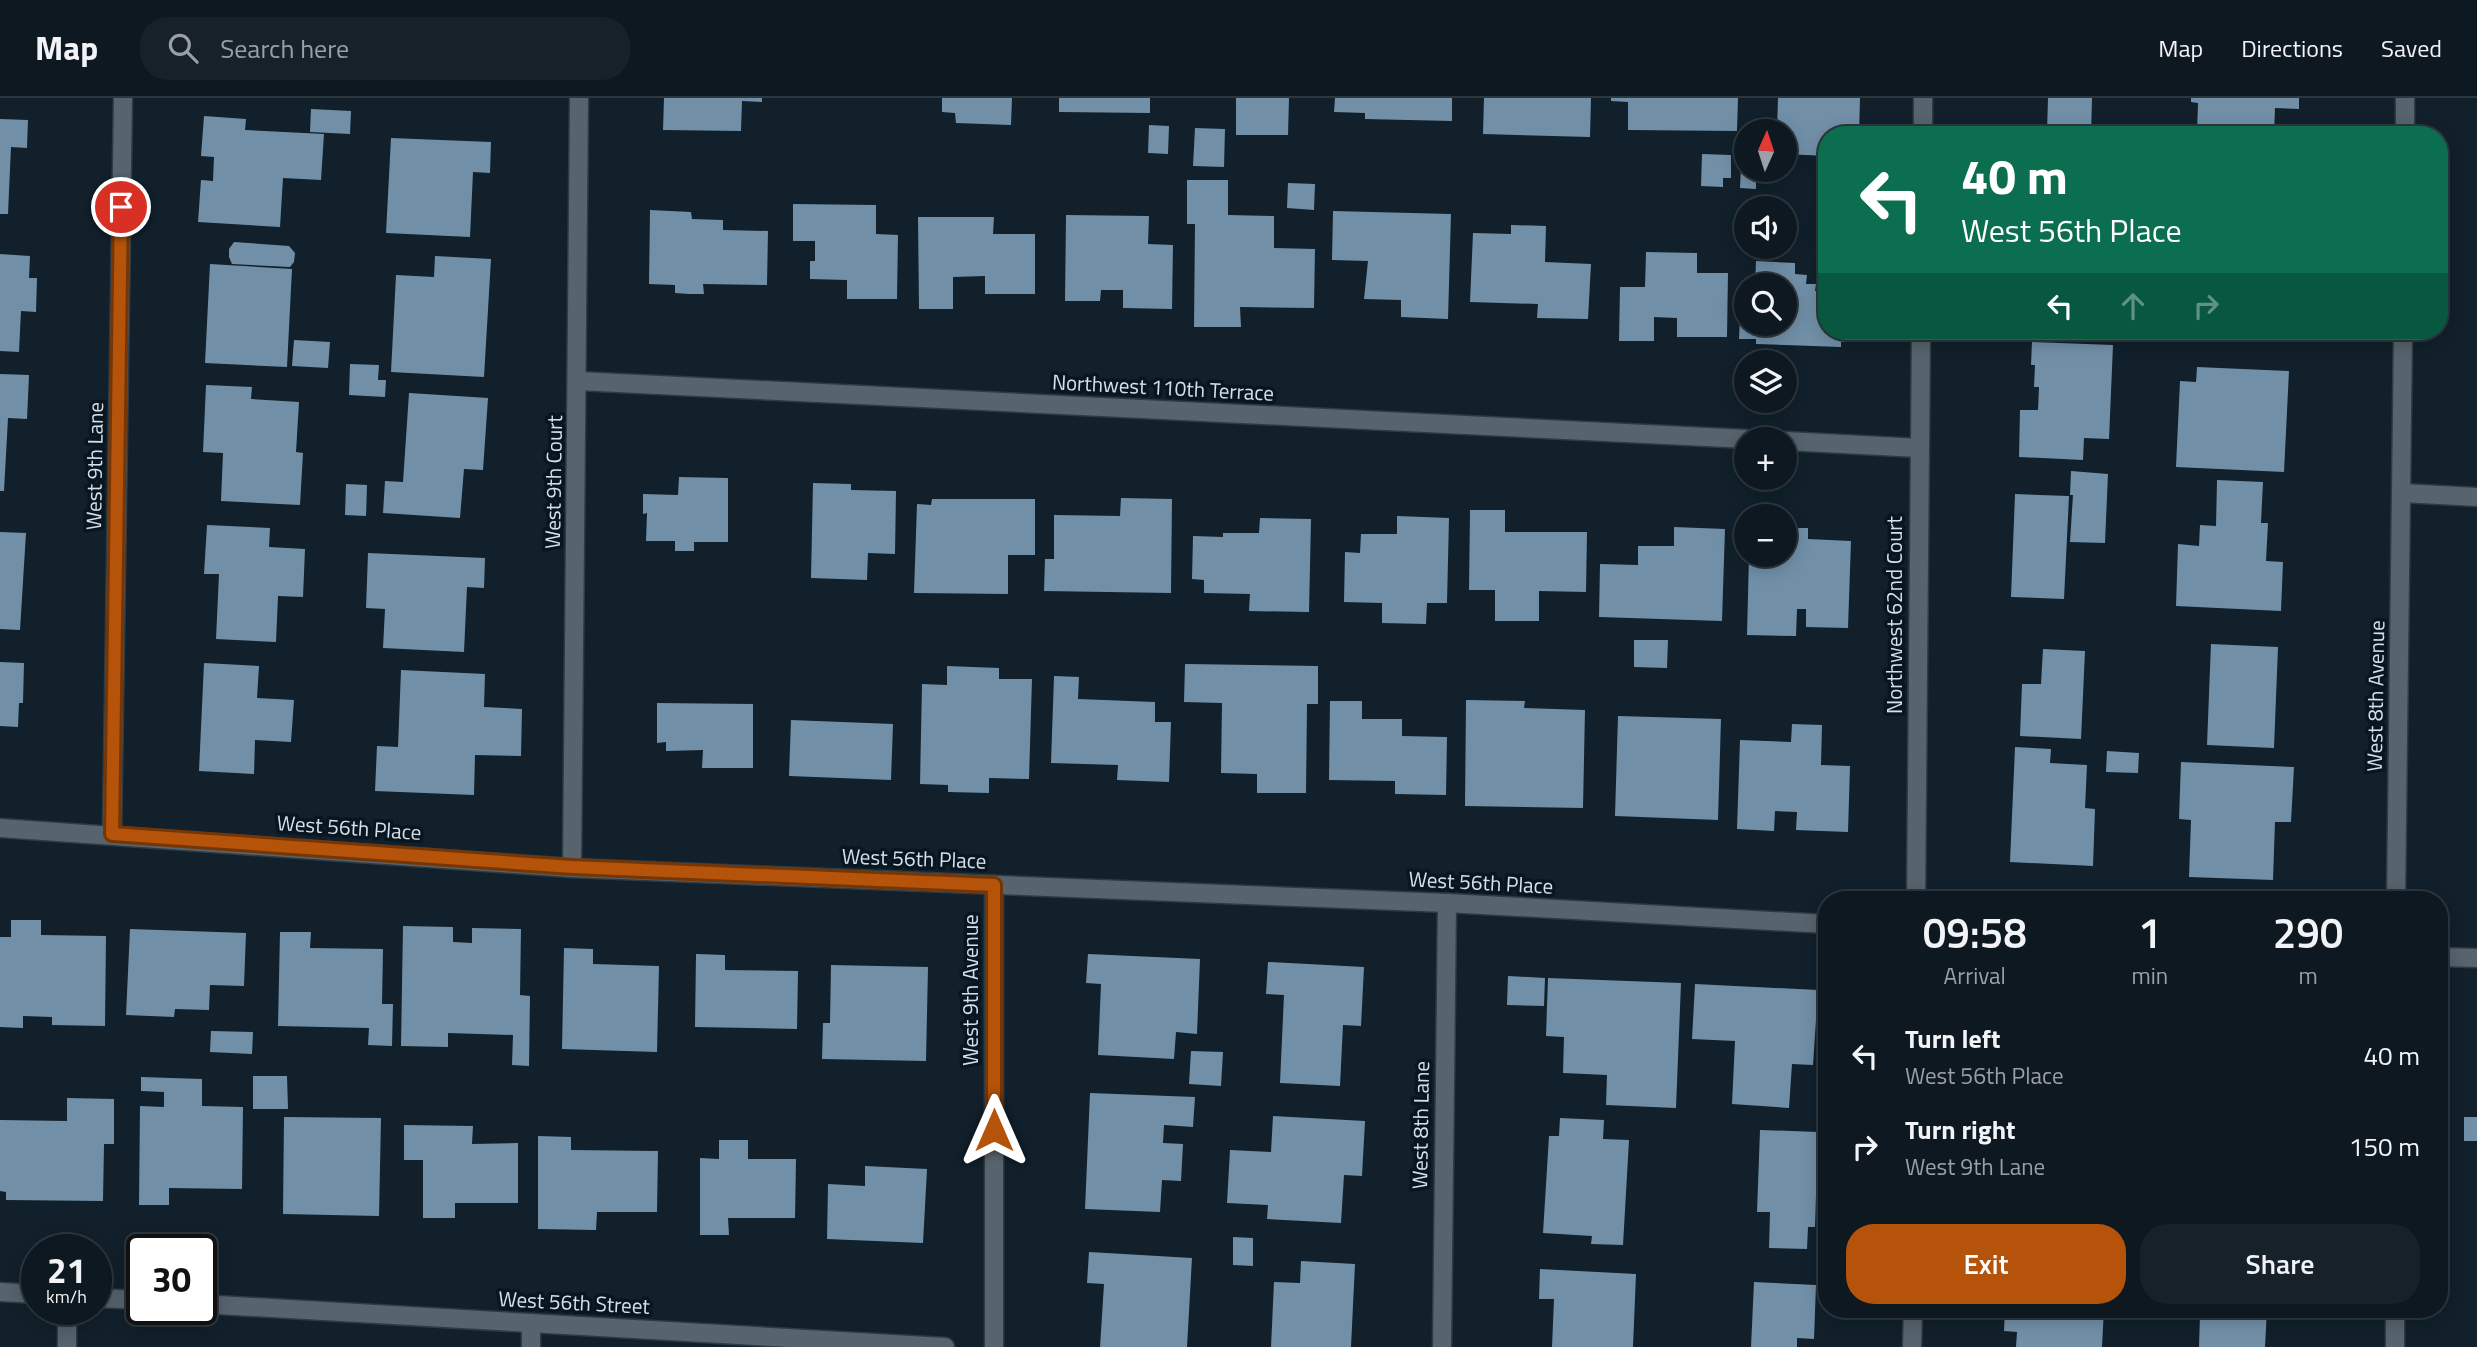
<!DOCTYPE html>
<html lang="en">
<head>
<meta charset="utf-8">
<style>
  :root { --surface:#0d1820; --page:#162129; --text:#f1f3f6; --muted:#9aa0a5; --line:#2d373e; --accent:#b45309 }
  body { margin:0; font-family:"Titillium Web",sans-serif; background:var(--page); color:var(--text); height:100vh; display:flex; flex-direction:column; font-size:26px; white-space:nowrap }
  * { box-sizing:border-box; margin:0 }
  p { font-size:23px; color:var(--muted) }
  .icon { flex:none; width:38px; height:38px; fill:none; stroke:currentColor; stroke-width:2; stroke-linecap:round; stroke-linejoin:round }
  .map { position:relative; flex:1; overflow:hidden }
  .panel { position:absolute; left:1818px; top:793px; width:630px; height:427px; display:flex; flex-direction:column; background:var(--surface); border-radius:28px; box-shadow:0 4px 18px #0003,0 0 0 2px var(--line) }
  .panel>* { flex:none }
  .guide { position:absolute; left:1818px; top:28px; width:630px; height:214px; border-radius:28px; box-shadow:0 4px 18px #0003,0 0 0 2px var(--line); background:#0b6e4f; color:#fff; overflow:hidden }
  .needle { width:46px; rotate:3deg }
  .fabs { position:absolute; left:1734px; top:21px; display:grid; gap:14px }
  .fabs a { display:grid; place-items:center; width:63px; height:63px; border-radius:50%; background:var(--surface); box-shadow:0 4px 18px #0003,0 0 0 2px var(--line); font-size:35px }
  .speed { position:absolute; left:21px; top:1136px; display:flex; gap:14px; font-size:35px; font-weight:700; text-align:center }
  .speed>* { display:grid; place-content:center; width:91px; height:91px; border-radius:50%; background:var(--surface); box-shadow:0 4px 18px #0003,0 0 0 2px var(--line); line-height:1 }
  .speed small { font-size:18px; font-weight:400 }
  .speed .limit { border:4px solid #111; border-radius:10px; background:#fff; color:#111 }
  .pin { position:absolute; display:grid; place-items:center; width:60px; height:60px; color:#fff; margin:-30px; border:4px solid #fff; border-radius:50%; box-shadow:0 2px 7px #0007 }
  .me { position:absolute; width:77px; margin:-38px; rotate:0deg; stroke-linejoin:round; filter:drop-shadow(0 0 5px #0008) }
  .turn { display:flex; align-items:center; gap:24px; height:147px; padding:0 28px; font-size:32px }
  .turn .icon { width:91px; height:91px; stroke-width:2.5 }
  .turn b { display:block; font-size:49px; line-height:60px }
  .lanes { display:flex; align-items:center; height:66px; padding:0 28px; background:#0003; justify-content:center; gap:35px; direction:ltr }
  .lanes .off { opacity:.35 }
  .eta { display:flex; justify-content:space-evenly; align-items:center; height:119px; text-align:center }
  .eta b { font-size:42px; font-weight:600; line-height:49px }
  .primary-button { display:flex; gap:14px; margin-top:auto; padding:14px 28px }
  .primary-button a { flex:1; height:80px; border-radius:28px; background:var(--accent); color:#fff; font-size:28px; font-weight:600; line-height:80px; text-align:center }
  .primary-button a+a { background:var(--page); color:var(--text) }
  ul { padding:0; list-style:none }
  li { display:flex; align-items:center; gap:21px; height:91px; padding:0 28px }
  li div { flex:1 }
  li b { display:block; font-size:26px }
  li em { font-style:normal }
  header { display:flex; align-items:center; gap:42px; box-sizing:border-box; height:98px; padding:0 35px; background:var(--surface); border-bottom:2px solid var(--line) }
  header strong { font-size:33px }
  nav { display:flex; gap:38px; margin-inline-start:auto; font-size:24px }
  .search { width:490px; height:63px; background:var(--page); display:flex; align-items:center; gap:18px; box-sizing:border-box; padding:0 24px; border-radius:28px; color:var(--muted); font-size:26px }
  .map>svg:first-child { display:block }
  .building { fill:#7190a8 }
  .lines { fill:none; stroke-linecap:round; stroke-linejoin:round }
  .minor-casing { stroke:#2d3b45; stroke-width:21 }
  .tertiary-casing { stroke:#2d3b45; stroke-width:21 }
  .minor { stroke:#57636d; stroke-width:18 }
  .tertiary { stroke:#57636d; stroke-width:18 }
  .route-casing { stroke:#753606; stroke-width:18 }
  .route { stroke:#b45309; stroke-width:12 }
  .labels { text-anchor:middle; stroke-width:7; stroke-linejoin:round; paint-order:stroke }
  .street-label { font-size:21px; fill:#d7e0e8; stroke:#081621 }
</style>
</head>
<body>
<header>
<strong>Map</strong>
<div class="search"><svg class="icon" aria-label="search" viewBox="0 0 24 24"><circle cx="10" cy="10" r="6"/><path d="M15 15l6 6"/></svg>Search here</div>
<nav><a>Map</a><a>Directions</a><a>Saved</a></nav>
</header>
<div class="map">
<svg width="2477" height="1249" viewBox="0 0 2477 1249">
  <rect width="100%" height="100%" fill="#11202b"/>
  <g class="building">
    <polygon points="664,0 762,0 762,4 742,3 741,33 663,32"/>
    <polygon points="942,0 1012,0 1011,27 956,25 955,15 942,14"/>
    <polygon points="1059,0 1150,0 1150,15 1059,14"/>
    <polygon points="1236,0 1289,0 1288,37 1236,37"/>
    <polygon points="1335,0 1452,0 1452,23 1365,21 1365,15 1334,14"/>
    <polygon points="1484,0 1591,0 1590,39 1483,36"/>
    <polygon points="1611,0 1738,0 1737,33 1628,32 1628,4 1611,3"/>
    <polygon points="1778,0 1860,0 1859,37 1827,37 1827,58 1785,56 1785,33 1777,33"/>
    <polygon points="2048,0 2092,0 2091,37 2025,37 2025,33 2047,34"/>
    <polygon points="2191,0 2299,0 2299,11 2275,10 2274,37 2197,37 2198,5 2191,4"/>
    <polygon points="311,11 351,13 350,36 310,34"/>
    <polygon points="204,18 246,21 245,32 324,36 321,82 283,80 280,129 198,124 201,82 213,83 214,59 201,58"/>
    <polygon points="0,21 28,22 27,50 11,49 8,116 0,116"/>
    <polygon points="1149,27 1169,28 1168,56 1148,55"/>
    <polygon points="1195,30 1225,31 1224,69 1193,68"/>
    <polygon points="391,40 491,44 490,75 473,74 470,139 386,135"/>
    <polygon points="1742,45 1746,45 1746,72 1764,72 1764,78 1756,78 1756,91 1740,90"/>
    <polygon points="1702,56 1731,57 1731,80 1723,80 1723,89 1701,88"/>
    <polygon points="1187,82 1228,82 1228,117 1274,118 1274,150 1315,151 1314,210 1240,209 1241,229 1194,229 1195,126 1187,126"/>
    <polygon points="1288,85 1315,86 1314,112 1287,110"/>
    <polygon points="793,106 876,107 876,136 898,137 897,201 847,201 847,182 810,181 810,163 815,163 815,143 793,143"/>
    <polygon points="650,112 691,114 692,121 723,122 723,132 768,133 767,187 703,186 704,196 689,196 675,195 675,187 649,186"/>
    <polygon points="1333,113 1451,116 1448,221 1401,219 1401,202 1364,201 1368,163 1332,162"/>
    <polygon points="1066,117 1149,118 1148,146 1173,147 1172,211 1123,210 1123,192 1101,192 1100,203 1065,203"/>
    <polygon points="918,119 994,119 993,136 1035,136 1035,196 985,196 985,178 953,179 953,211 919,211"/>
    <polygon points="1511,127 1546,128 1545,164 1591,166 1588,221 1537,220 1538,206 1470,204 1473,135 1511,136"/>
    <polygon points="234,144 289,148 295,155 294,164 290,169 232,166 229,159 229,151"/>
    <polygon points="1646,154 1697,155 1697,175 1728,175 1727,239 1677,239 1677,220 1654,219 1654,243 1619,243 1620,189 1645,189"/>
    <polygon points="0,156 30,158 29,180 37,180 36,214 21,213 19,254 0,253"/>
    <polygon points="435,158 491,161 484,279 391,274 396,177 434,179"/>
    <polygon points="1756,163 1795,165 1795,176 1807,177 1806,186 1816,186 1815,193 1827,193 1827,233 1848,233 1847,244 1841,244 1841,249 1756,246 1756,241 1739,241 1741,193 1746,193 1746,226 1785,226 1785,187 1755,187"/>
    <polygon points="210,166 292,171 287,269 205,265"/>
    <polygon points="2211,233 2286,233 2285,238 2211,235"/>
    <polygon points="294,242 330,244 328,270 292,268"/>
    <polygon points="2032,244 2113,247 2109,341 2084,340 2083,362 2019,359 2020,312 2038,312 2039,289 2034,289 2035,267 2031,267"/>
    <polygon points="350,266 379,267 378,282 386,282 385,299 349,297"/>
    <polygon points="2197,269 2289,273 2284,374 2176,369 2180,283 2196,284"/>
    <polygon points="0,276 29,277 27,321 8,320 4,393 0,393"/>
    <polygon points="206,287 252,289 251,301 299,304 296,354 303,355 300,407 221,403 223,355 203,354"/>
    <polygon points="409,295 488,300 483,372 464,371 460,420 383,415 385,383 403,384"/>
    <polygon points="2071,373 2108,376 2105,445 2070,444 2073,397 2070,397"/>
    <polygon points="679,379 728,380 728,444 694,444 694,453 675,453 675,443 646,443 647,415 643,416 643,396 678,397"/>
    <polygon points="2217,382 2263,384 2261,425 2268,425 2266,463 2283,464 2281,513 2176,508 2178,446 2199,448 2200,427 2216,428"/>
    <polygon points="813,385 851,386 851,392 896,393 895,456 868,455 867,482 811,480"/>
    <polygon points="346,386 367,387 366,418 345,417"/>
    <polygon points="2015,396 2069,398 2064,501 2011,499"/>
    <polygon points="1121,400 1172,401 1171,495 1044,493 1045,461 1054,461 1054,417 1120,418"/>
    <polygon points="932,401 1035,401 1035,457 1008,457 1008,496 914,495 917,406 931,407"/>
    <polygon points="1470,412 1505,412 1505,434 1587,434 1586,494 1539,493 1539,523 1495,523 1495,492 1469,492"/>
    <polygon points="1397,418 1449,420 1447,505 1427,505 1426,526 1382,525 1382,505 1344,504 1345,454 1360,455 1361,436 1397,436"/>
    <polygon points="1260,420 1311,421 1309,514 1249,513 1250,496 1204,495 1204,482 1192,481 1193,438 1223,439 1223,435 1259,435"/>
    <polygon points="207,427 270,430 269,449 305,451 303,499 278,498 276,544 216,541 219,476 204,476"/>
    <polygon points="1674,429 1725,431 1722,523 1599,519 1600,466 1638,467 1638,448 1674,448"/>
    <polygon points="1785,430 1808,430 1808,441 1851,443 1848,530 1806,529 1806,511 1797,511 1796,538 1747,537 1749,457 1785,457"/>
    <polygon points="0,434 26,435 20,532 0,531"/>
    <polygon points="368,455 485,460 484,490 467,489 464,554 383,550 385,511 366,510"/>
    <polygon points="1634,542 1668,542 1667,570 1634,569"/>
    <polygon points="2211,546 2278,549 2274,650 2207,647"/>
    <polygon points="2043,551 2085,553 2081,641 2020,638 2022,586 2041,586"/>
    <polygon points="0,564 24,565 23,605 19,605 18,629 0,628"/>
    <polygon points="204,565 259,568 257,600 294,602 291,644 255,642 254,676 199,673"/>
    <polygon points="1185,566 1318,568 1318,606 1307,606 1306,695 1257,695 1257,676 1221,675 1222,605 1184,604"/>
    <polygon points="947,568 999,570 999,581 1032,581 1029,681 989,680 989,695 948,694 948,687 920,686 922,586 947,587"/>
    <polygon points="401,572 485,576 484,609 522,611 521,658 475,657 474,697 375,693 377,648 398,649"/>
    <polygon points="1054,578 1079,579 1078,601 1155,604 1155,624 1171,624 1169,684 1117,682 1118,667 1051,665"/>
    <polygon points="1466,602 1525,603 1524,610 1585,612 1583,710 1465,708"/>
    <polygon points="1330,603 1362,603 1362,621 1402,621 1402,638 1447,639 1446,697 1395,696 1395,683 1329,682"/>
    <polygon points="657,605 753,606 753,670 702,670 703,652 666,653 666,644 657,645"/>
    <polygon points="1618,618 1721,621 1718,722 1615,718"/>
    <polygon points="791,622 893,626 891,682 789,678"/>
    <polygon points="1792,626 1822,627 1821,667 1850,668 1848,734 1796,732 1797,714 1775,713 1774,733 1737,731 1740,642 1791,644"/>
    <polygon points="2015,649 2051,651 2050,665 2087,667 2085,710 2095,711 2093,768 2010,764"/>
    <polygon points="2107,653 2139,655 2138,675 2106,674"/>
    <polygon points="2181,664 2294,669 2291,724 2275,724 2273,782 2189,779 2191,722 2179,721"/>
    <polygon points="11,822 41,822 41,837 106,838 105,928 52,927 52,919 23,918 23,930 0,929 0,839 11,839"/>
    <polygon points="403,828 453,829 453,844 472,845 472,830 521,831 520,897 530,898 529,968 512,967 513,937 448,935 448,949 401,948"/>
    <polygon points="130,831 246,835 244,888 210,887 209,912 175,911 174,919 126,917"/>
    <polygon points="280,834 311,834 310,850 383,851 382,906 393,906 392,948 368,947 369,930 278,928"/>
    <polygon points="564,850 593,851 593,866 659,868 657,954 562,951"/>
    <polygon points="696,856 725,857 725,872 798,873 797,931 695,929"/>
    <polygon points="1088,856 1200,861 1197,936 1176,934 1174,961 1098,957 1101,886 1086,885"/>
    <polygon points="1268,864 1364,869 1361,928 1343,927 1340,988 1280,985 1284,897 1266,896"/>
    <polygon points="831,867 928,869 926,963 822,961 823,925 830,925"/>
    <polygon points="1508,878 1545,880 1544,908 1507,907"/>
    <polygon points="1548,880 1681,885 1676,1010 1606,1007 1607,977 1563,975 1564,939 1546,938"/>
    <polygon points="1695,886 1818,892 1813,967 1792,966 1789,1010 1732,1006 1735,943 1692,941"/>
    <polygon points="211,933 253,934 252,956 210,954"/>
    <polygon points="1191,953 1223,954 1221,988 1189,986"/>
    <polygon points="253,978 287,978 288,1011 253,1011"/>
    <polygon points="141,979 202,981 202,1008 243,1009 242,1091 169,1090 169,1107 139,1107 140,1008 164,1009 164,994 141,993"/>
    <polygon points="1090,995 1195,999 1193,1029 1164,1027 1163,1045 1183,1046 1181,1083 1162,1082 1160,1114 1085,1111"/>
    <polygon points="67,1000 114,1001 114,1046 104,1046 103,1103 6,1102 6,1094 0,1093 0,1022 67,1023"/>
    <polygon points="1273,1018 1365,1023 1362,1078 1344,1077 1341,1125 1267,1121 1268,1107 1227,1105 1230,1052 1271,1054"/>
    <polygon points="284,1019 381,1020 379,1118 283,1116"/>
    <rect x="2464" y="1019" width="13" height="24"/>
    <polygon points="1560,1020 1604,1022 1603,1041 1629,1042 1623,1147 1591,1146 1592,1138 1543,1135 1549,1038 1559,1038"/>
    <polygon points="404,1027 473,1028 472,1046 518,1045 518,1105 455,1105 455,1120 423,1120 423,1062 404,1062"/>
    <polygon points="1760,1032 1818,1034 1815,1129 1808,1129 1807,1151 1769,1150 1770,1114 1757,1114"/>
    <polygon points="538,1038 571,1039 571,1052 658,1053 657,1114 597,1114 596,1132 538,1131"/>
    <polygon points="719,1042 748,1042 748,1061 796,1061 795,1120 728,1120 729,1137 700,1137 700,1060 719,1061"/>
    <polygon points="865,1068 927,1071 923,1145 827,1141 828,1086 865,1088"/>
    <polygon points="1233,1139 1253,1140 1253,1168 1233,1167"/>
    <polygon points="1089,1154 1192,1160 1187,1249 1100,1249 1104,1186 1087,1185"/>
    <polygon points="1301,1163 1355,1166 1351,1249 1271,1249 1274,1184 1300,1185"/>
    <polygon points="1540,1171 1636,1176 1633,1249 1552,1249 1554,1201 1539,1201"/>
    <polygon points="1754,1184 1816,1187 1814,1241 1797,1240 1797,1249 1751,1249"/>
    <polygon points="2005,1211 2104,1211 2102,1249 2016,1249 2017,1234 2004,1233"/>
    <polygon points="2223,1211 2267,1211 2265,1249 2199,1249 2200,1217 2223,1218"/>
  </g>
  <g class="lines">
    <g class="minor-casing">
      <g id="minor">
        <polyline points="1923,37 1923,0"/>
        <polyline points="578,283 1747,341"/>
        <polyline points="1785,343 1919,350"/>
        <polyline points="2402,395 2477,399"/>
        <polyline points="112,736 123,0"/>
        <polyline points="572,770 579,0"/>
        <polyline points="1916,802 1921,233"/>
        <polyline points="0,1194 37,1196"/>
        <polyline points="96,1200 142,1202"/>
        <polyline points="201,1206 945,1249"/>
        <polyline points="67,1249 67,1211"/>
        <polyline points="531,1249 531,1225"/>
        <polyline points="994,1249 994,787"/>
        <polyline points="1442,1249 1447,805"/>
        <polyline points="1912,1249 1913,1211"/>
      </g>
    </g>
    <g class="tertiary-casing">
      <g id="tertiary">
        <polyline points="2405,37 2405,0"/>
        <polyline points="0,730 572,770 1447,805 1827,826"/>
        <polyline points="2396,802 2403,233"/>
        <polyline points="2440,859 2477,860"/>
        <polyline points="2395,1249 2395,1211"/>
      </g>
    </g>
    <use href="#minor" class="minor"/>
    <use href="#tertiary" class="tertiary"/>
  </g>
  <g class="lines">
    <g class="route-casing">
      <polyline id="route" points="121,109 112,736 572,769 994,787 994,1032"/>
    </g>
    <use href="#route" class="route"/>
  </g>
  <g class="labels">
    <g class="street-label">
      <text transform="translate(1163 290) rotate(3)" y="7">Northwest 110th Terrace</text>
      <text transform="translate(95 368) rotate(-89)" y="7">West 9th Lane</text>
      <text transform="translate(554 384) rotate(-89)" y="7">West 9th Court</text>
      <text transform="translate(1895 517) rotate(-90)" y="7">Northwest 62nd Court</text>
      <text transform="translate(2376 598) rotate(-89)" y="7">West 8th Avenue</text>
      <text transform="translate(349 730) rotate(4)" y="7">West 56th Place</text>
      <text transform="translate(914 761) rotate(2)" y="7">West 56th Place</text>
      <text transform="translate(1481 785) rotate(3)" y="7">West 56th Place</text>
      <text transform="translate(971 892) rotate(-90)" y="7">West 9th Avenue</text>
      <text transform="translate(1421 1027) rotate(-89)" y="7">West 8th Lane</text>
      <text transform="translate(574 1205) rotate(3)" y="7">West 56th Street</text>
    </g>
  </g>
</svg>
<div class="fabs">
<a><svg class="needle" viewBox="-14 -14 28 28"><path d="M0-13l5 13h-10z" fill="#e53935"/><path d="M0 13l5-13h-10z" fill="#9aa0a5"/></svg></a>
<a><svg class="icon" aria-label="sound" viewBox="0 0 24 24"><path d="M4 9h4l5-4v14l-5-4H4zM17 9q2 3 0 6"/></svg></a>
<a><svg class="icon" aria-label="search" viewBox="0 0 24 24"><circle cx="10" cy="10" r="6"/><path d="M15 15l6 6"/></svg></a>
<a><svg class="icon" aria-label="layers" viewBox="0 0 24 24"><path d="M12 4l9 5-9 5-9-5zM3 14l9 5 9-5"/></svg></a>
<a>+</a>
<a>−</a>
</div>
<div class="speed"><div>21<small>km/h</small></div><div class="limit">30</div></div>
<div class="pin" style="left:121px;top:109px;background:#d93025"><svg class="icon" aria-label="arrive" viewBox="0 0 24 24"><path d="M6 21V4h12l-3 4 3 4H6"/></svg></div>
<svg class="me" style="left:994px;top:1032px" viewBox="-20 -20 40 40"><path d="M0-17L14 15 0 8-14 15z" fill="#b45309" stroke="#fff" stroke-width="4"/></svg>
<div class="guide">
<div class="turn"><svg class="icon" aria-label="left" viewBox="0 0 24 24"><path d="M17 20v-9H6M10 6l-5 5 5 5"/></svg><div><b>40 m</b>West 56th Place</div></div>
<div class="lanes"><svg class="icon" aria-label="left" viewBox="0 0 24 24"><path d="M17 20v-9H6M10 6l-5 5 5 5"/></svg><svg class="icon off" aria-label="ahead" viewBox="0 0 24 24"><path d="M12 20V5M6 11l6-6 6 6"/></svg><svg class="icon off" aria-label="right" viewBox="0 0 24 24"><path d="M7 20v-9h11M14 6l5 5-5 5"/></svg></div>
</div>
<section class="panel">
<div class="eta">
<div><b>09:58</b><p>Arrival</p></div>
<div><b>1</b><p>min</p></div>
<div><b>290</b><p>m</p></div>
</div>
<ul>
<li><svg class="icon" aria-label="left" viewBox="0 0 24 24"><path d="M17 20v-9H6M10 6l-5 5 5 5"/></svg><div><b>Turn left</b><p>West 56th Place</p></div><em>40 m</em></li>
<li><svg class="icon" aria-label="right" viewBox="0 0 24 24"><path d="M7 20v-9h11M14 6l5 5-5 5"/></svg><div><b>Turn right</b><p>West 9th Lane</p></div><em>150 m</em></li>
</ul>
<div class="primary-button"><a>Exit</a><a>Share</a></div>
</section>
</div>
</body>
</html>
